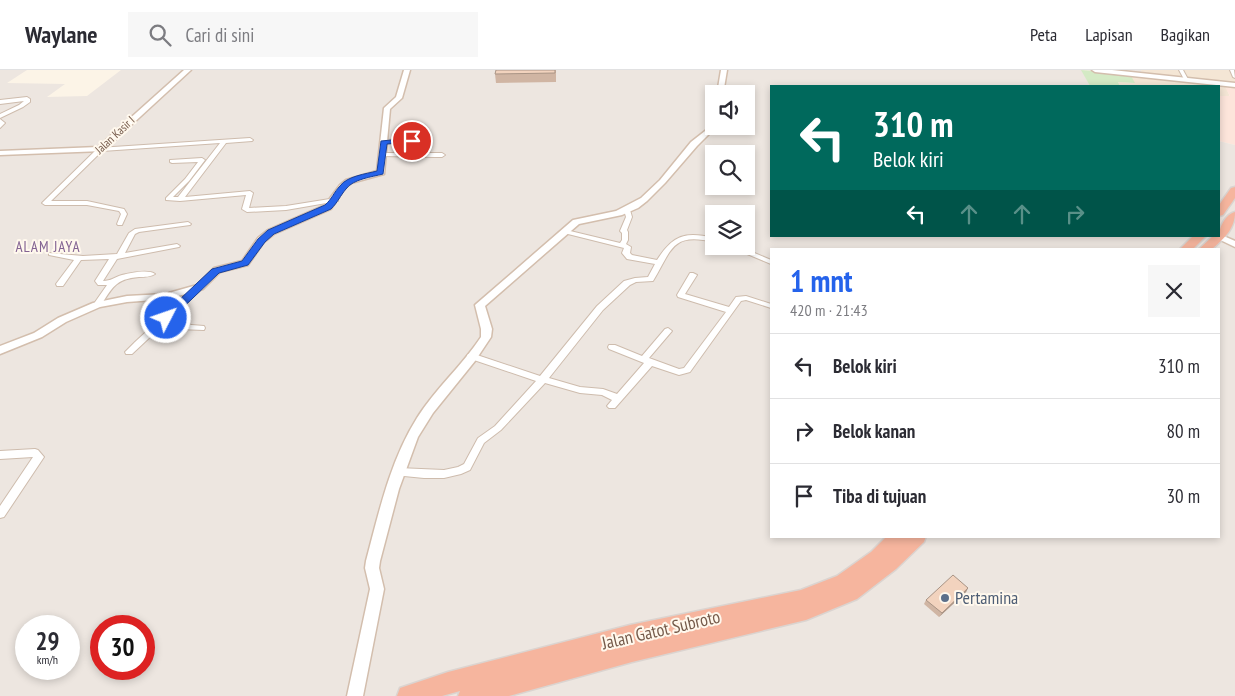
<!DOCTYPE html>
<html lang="id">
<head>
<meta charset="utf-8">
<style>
  :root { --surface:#fff; --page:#f7f7f7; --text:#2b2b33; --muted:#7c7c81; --line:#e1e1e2; --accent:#2563eb }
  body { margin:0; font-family:"PT Sans Narrow",sans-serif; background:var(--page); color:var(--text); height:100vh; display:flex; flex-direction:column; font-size:19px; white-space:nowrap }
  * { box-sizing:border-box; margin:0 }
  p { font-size:16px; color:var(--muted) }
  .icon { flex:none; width:28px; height:28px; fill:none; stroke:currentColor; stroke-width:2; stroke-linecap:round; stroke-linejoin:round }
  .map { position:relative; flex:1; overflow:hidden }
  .side { position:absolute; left:770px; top:178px; width:450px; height:290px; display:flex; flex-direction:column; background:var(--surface); border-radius:0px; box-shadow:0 2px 8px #0003 }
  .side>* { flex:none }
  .hud { position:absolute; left:770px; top:15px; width:450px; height:152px; border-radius:0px; box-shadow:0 2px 8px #0003; background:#00695c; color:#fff; overflow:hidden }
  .buttons { position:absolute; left:705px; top:15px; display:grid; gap:10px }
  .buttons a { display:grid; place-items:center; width:50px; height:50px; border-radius:0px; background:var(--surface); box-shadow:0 2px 8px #0003; font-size:25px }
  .speed { position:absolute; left:15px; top:545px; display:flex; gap:10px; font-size:25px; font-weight:700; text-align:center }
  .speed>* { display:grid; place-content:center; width:65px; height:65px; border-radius:50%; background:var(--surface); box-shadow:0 2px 8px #0003; line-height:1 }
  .speed small { font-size:12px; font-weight:400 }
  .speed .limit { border:8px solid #d22; background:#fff; color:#111 }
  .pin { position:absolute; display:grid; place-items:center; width:42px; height:42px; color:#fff; margin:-21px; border:2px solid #fff; border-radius:50%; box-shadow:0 1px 5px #0007 }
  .me { position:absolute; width:55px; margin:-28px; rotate:49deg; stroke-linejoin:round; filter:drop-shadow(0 0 4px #0008) }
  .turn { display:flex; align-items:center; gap:18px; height:105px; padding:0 20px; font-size:22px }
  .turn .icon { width:65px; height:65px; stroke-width:2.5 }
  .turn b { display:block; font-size:35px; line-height:42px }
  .lanes { display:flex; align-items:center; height:48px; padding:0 20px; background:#0003; justify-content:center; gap:25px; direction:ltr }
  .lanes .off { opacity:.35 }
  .round { display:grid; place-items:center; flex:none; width:52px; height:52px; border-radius:0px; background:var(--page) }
  .summary { display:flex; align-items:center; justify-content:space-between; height:85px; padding:0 20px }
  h1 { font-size:30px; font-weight:700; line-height:38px; color:var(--accent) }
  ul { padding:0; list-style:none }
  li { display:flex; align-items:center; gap:15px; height:65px; padding:0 20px; border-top:1px solid var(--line) }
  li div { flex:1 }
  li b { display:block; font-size:19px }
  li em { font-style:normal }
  header { display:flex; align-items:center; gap:30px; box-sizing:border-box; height:70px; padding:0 25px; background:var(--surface); border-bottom:1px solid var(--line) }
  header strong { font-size:24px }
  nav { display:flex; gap:28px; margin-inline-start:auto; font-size:18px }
  .search { width:350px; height:45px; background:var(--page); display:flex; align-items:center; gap:12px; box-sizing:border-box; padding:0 18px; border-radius:0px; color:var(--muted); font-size:19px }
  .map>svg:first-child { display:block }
  .residential { fill:#f4e6d5 }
  .commercial { fill:#fde5db }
  .industrial { fill:#ede6e0; fill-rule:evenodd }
  .green { fill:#d4eac5 }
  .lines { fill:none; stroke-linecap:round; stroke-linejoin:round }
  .street-casing { stroke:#cebcad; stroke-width:2 }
  .secondary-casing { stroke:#d3bead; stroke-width:3 }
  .highway-casing { stroke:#dbd4d0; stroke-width:3 }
  .street { fill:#fff; fill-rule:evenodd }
  .secondary { fill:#fff; fill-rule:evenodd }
  .highway { fill:#f6b59e; fill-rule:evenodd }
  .wall { fill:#d0b5a3 }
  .shaded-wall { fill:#a99485 }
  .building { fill:#f2d3be; stroke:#a99485 }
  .route { fill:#2563eb; stroke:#184099 }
  .service-dot { fill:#5c6f8a; stroke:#fff8ed; stroke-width:2 }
  .labels { text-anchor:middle; stroke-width:4; stroke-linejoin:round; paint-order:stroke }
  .far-street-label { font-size:12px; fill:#765b4b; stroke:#fff8ed }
  .far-quarter-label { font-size:15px; letter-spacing:1px; fill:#836393; stroke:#fff8ed }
  .near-service-label { font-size:18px; fill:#4e5e75; stroke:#fff8ed; text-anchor:start }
  .near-street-label { font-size:18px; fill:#765b4b; stroke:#fff8ed }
</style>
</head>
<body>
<header>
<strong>Waylane</strong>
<div class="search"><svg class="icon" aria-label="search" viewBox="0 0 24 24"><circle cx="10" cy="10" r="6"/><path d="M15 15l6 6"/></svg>Cari di sini</div>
<nav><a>Peta</a><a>Lapisan</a><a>Bagikan</a></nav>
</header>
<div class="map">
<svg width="1235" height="626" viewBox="0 0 1235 626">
  <rect width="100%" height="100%" fill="#fcf4e7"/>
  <polygon class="residential" points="1141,0 1235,0 1235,18 1226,17 1230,27 1219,26 1219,16 1120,16 1118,12 1134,13 1130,4 1143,5"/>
  <polygon class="commercial" points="1225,17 1235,18 1235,75 1219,71 1219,26 1230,26"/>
  <path class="industrial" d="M 0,0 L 27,0 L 7,13 L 65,14 L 47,27 L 87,26 L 121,0 L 1141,0 L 1143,5 L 1082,0 L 1090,16 L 771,16 L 771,166 L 1219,166 L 1219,71 L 1235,75 L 1235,626 L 0,626 ZM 714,24 L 746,24 L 746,56 L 714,56 ZM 714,84 L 746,84 L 746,116 L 714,116 ZM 714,144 L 746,144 L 746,176 L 714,176 ZM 771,179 L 1219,179 L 1219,466 L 771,466 ZM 26,556 L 69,556 L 69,599 L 26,599 ZM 101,556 L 144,556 L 144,599 L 101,599 Z"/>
  <polygon class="green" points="1081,0 1130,4 1135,13 1118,12 1120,16 1090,16"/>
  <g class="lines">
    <g class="street-casing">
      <g id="street">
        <polygon points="1179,0 1183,0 1189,11 1185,11"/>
        <polygon points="1230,0 1234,0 1235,8 1233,7"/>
        <polygon points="27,27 30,29 30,32 23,37 0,48 0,44 19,35 24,31 0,34 0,30"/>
        <polygon points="0,49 5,53 0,58"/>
        <polygon points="250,68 253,70 252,71 226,73 185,127 250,121 253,123 249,138 286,136 336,128 338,129 338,131 286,140 247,142 242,139 246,125 180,131 166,130 166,128 185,109 198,92 172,93 170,92 170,90 202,88 205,90 189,111 173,127 178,127 220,73 102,81 51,131 87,131 124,139 127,144 122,155 118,155 117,154 121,144 119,141 87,135 45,135 42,133 98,78"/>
        <polygon points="384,70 412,69 415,71 412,73 382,73 381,72"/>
        <polygon points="383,83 442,83 445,85 442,87 435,87 381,86 380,85"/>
        <path d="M 627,138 L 630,140 L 632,147 L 627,160 L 628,162 L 628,170 L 626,174 L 631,177 L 630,183 L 632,185 L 657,190 C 673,165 685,161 714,168 L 714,172 C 671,162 672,180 653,211 L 636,212 L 630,215 L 603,240 L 549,308 L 580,317 L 603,319 L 617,324 L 644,293 L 609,279 L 608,277 L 609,275 L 615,275 L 642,286 L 665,259 L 668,258 L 672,261 L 649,288 L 679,299 L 684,298 L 726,242 L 678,227 L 677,225 L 690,203 L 693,203 L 697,205 L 685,224 L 729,237 L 736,227 L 746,226 L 771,234 L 771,238 L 746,230 L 741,231 L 690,302 L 679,305 L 652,296 L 615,338 L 609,338 L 607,336 L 612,330 L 602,325 L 580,323 L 545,313 L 501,360 L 484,373 L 470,400 L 461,404 L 444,408 L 424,408 L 394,405 L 393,402 L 394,399 L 398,398 L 444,400 L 458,397 L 464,394 L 478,368 L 495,356 L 536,311 L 468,288 L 467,286 L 468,284 L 474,284 L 540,306 L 597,236 L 624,211 L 635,208 L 648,207 L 655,194 L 627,189 L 622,183 L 624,178 L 564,163 L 563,162 L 566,160 L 620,173 L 622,170 L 622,163 L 620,161 L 626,147 L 624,140 Z"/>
        <path d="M 188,152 L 191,154 L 190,155 L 139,162 L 135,164 L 125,183 L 177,174 L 180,176 L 179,177 L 117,189 L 103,211 C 111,211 115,207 122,205 C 131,203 148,199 155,204 C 150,207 145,207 139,207 C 115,209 112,218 100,237 L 94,237 L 93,235 L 107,215 L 98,215 L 95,211 L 109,189 L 81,190 L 63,216 L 57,216 L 56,214 L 74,190 L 49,185 L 49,183 L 83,186 L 117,184 L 129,163 L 135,159 Z"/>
        <polygon points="728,176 738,176 771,190 771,194"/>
        <polygon points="197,215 200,215 204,217 168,250 179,254 204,256 205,258 204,260 178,259 164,254 132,284 126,284 125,282 135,272"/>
        <polygon points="35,379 38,380 44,387 4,447 0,448 0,436 33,387 0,389 0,381"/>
      </g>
    </g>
    <g class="secondary-casing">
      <g id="secondary">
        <polygon points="184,0 191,0 103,81 0,85 0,81 98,77"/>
        <polygon points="404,0 410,0 402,28 390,39 384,104 351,113 345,118 331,139 274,164 264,172 248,195 220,202 203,219 168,229 127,232 100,237 66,252 42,267 0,284 0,276 34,263 58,248 93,233 127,226 165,224 197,215 214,198 242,191 258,168 268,160 325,135 340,115 346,110 377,101 384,38 396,27"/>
        <polygon points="721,0 727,0 723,24 717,24"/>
        <polygon points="1092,0 1112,0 1235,13 1235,17 1095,2"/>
        <path d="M 714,54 L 716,57 L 697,76 L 665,113 L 647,131 L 638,138 L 622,145 L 579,154 L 485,236 L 492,259 L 491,267 L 475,291 L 433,343 L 418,367 L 399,419 L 380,491 L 379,498 L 384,519 L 363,626 L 347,626 L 370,519 L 365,498 L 366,491 C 379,442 390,391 417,348 C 435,319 462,296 481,267 L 481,259 L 475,235 L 573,150 L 616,141 L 641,128 L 660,110 L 691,72 Z"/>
        <polygon points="1219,164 1235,171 1235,177 1212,166 1219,166"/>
      </g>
    </g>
    <g class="highway-casing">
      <g id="highway">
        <polygon points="1235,117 1235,128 1223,145 1219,146 1219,135 1231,118"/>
        <path d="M 1235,142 C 1235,158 1225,168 1212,179 L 1199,179 L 1213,166 L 1219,166 C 1219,157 1226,144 1235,142 Z"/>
        <polygon points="1193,166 1206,166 1193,179 1180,179"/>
        <polygon points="887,466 926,466 924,472 896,499 857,529 806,550 632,592 509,626 458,626 460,621 442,626 397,626 400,618 448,602 630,555 801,520 837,506 871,482"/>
      </g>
    </g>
    <use href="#street" class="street"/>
    <use href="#secondary" class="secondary"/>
    <use href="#highway" class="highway"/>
  </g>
  <g class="wall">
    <polygon points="556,0 556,12 496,13 495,4"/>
    <polygon points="968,518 966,522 939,547 924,534 926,530"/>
  </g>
  <polygon class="shaded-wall" points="968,518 966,522 939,547 942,543"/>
  <g class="building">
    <polygon points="496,0 555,0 555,3 495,4"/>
    <polygon points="953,505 968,518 942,543 926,530"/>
  </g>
  <path class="route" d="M 412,68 L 416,71 L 415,72 L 387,74 L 383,104 C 372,107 353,109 346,119 C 340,126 338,132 331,139 L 274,164 L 265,172 L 248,195 L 219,203 L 169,251 L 162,251 L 160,248 L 162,246 L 212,199 L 242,191 L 258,169 L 268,160 L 325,135 C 332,129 334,122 340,116 C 347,106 366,104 377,101 L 381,71 Z"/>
  <circle class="service-dot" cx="945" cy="528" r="5"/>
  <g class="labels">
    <g class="far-street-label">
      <text transform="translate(115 65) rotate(-43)" y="4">Jalan Kasir I</text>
    </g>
    <g class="far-quarter-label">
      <text x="48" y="182">ALAM JAYA</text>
    </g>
    <g class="near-service-label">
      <text x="955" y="534">Pertamina</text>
    </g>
    <g class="near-street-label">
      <text transform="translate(661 560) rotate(-13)" y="6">Jalan Gatot Subroto</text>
    </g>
  </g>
</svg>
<div class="buttons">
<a><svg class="icon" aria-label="sound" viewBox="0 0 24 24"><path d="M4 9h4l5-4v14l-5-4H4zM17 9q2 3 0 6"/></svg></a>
<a><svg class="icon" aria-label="search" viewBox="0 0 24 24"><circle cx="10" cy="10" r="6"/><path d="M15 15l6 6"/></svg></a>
<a><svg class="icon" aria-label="layers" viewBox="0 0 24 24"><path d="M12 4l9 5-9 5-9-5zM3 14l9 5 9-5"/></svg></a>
</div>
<div class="speed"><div>29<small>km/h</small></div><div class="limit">30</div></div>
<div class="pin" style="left:412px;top:71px;background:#d93025"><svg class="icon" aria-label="arrive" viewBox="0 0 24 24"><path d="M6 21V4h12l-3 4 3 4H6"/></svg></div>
<svg class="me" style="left:166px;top:248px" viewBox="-20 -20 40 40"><circle r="17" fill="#2563eb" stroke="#fff" stroke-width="3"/><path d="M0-11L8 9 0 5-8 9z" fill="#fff"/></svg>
<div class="hud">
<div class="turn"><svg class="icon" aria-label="left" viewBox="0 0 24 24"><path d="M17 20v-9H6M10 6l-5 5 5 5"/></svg><div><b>310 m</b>Belok kiri</div></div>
<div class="lanes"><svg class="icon" aria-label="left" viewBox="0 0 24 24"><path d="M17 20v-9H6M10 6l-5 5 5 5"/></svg><svg class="icon off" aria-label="ahead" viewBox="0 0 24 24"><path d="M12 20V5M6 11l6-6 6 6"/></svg><svg class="icon off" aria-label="ahead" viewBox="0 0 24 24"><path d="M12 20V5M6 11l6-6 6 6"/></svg><svg class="icon off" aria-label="right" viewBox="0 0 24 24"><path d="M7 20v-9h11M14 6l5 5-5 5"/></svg></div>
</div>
<section class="side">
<div class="summary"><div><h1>1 mnt</h1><p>420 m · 21:43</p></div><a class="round"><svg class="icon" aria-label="close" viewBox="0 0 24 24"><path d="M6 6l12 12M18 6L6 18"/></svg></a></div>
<ul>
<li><svg class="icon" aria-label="left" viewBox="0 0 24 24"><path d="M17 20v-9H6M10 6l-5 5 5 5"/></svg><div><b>Belok kiri</b></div><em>310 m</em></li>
<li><svg class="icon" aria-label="right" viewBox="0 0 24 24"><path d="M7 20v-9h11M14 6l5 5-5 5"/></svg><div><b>Belok kanan</b></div><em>80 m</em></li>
<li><svg class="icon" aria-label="arrive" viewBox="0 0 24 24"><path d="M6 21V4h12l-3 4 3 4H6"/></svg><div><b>Tiba di tujuan</b></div><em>30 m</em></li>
</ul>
</section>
</div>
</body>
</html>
